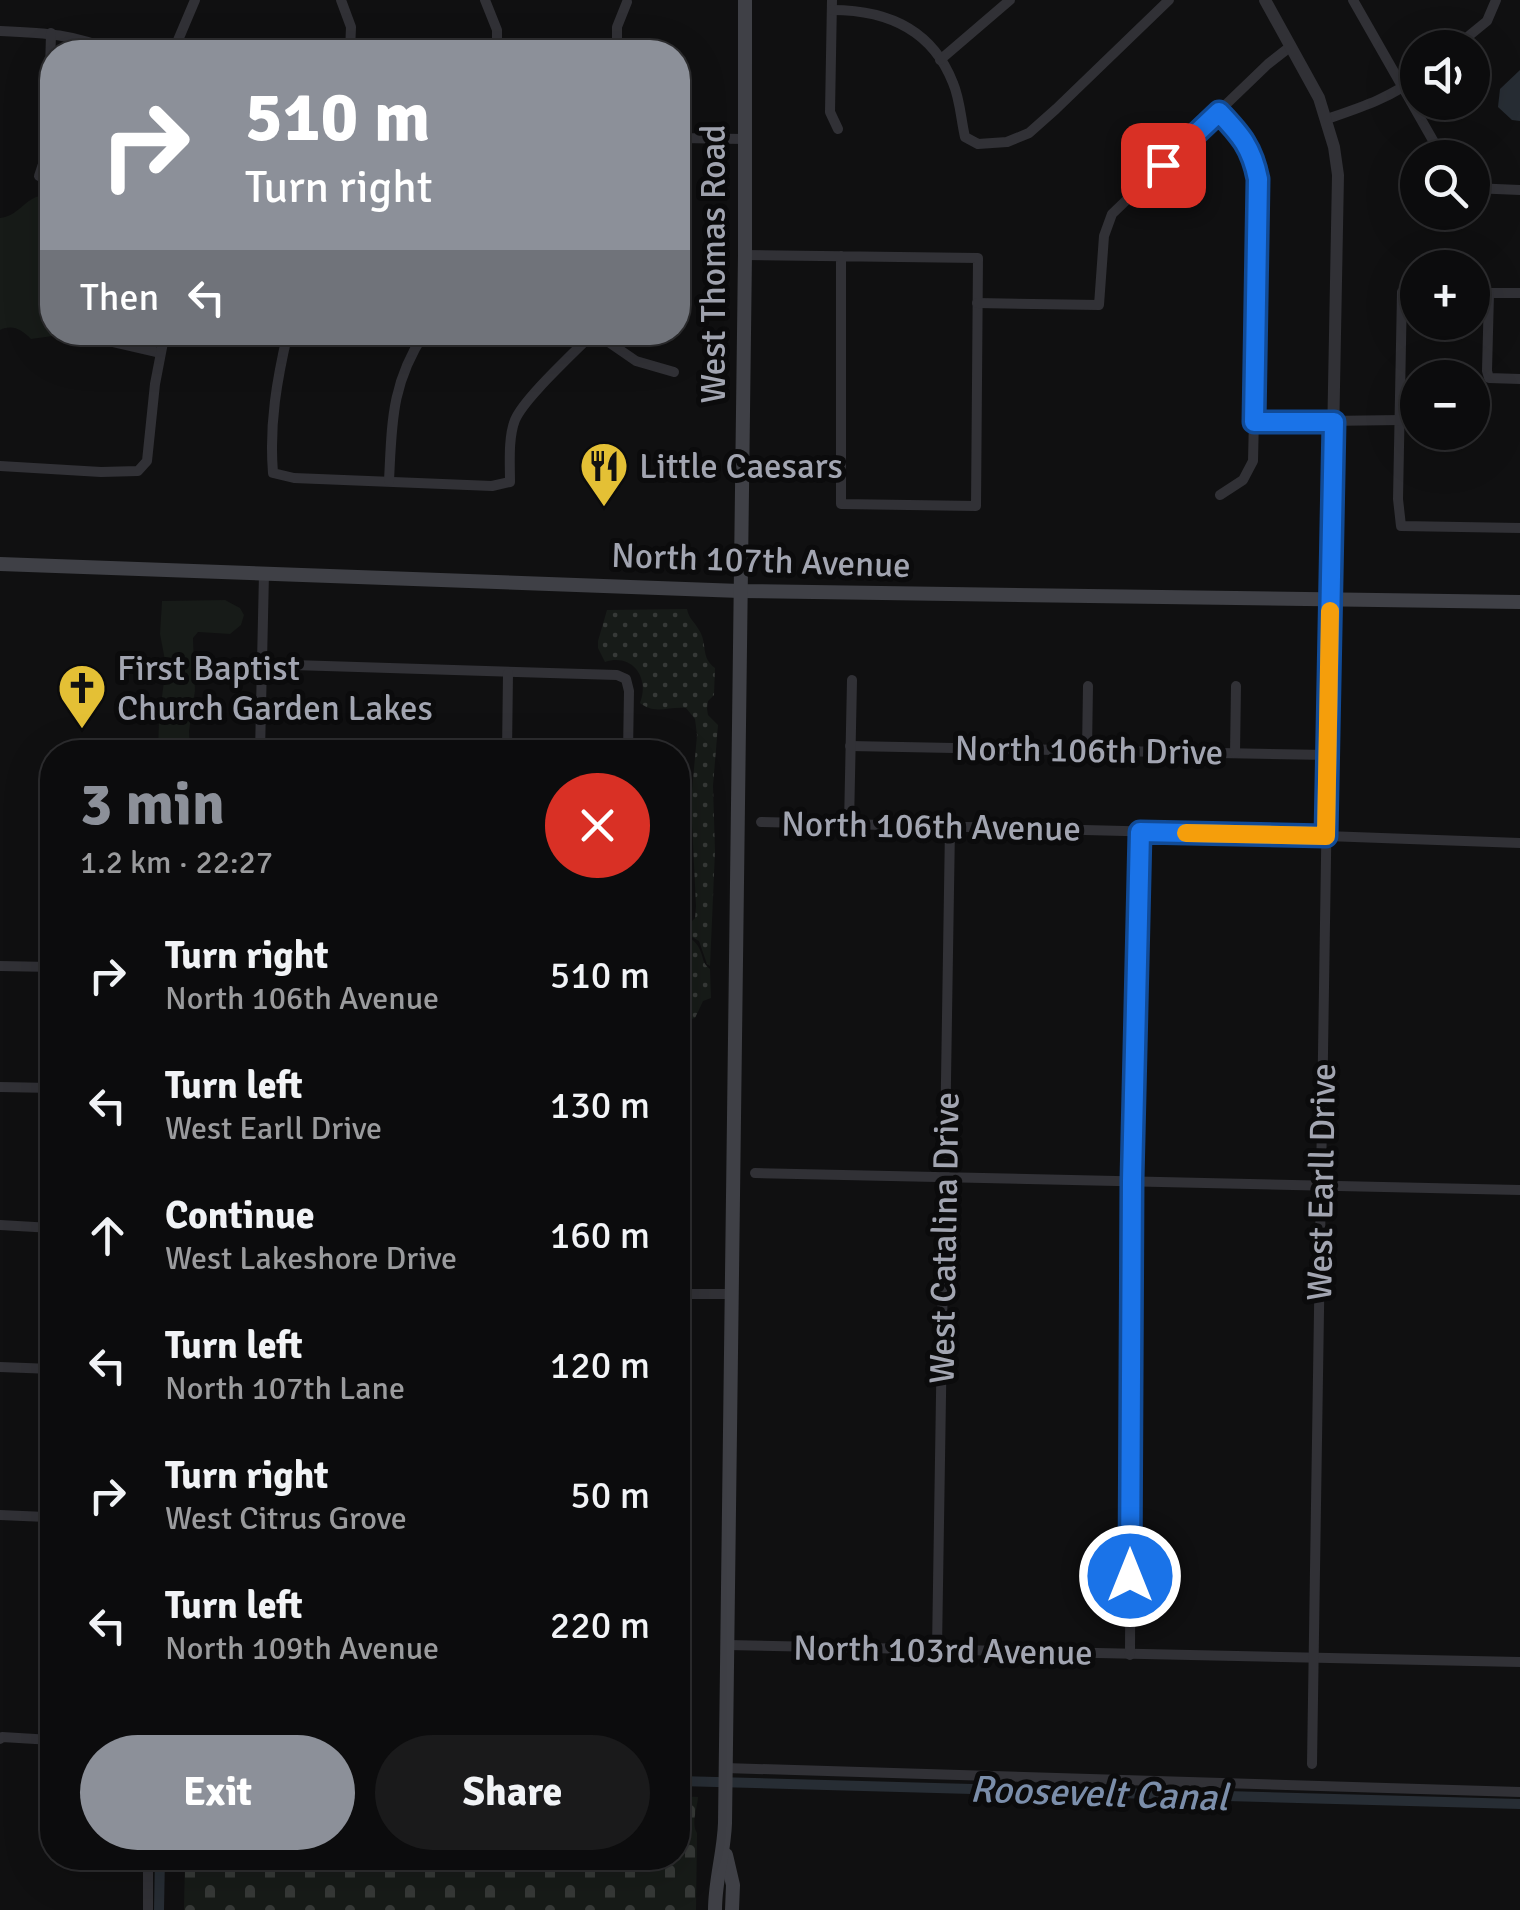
<!DOCTYPE html>
<html lang="en">
<head>
<meta charset="utf-8">
<style>
  :root { --surface:#0c0c0d; --page:#1a1a1b; --text:#f1f3f6; --muted:#9a9b9d; --line:#2c2c2e; --accent:#8c9099 }
  body { margin:0; font-family:Signika,sans-serif; background:var(--page); color:var(--text); height:100vh; display:flex; flex-direction:column; font-size:38px; white-space:nowrap }
  * { box-sizing:border-box; margin:0 }
  p { font-size:32px; color:var(--muted) }
  .icon { flex:none; width:55px; height:55px; fill:none; stroke:currentColor; stroke-width:2; stroke-linecap:round; stroke-linejoin:round }
  .map { position:relative; flex:1; overflow:hidden }
  .sheet { position:absolute; left:40px; top:740px; width:650px; height:1130px; display:flex; flex-direction:column; background:var(--surface); border-radius:40px; box-shadow:0 10px 40px #0002,0 0 0 2px var(--line) }
  .sheet>* { flex:none }
  .hud { position:absolute; left:40px; top:40px; width:650px; height:305px; border-radius:40px; box-shadow:0 10px 40px #0002,0 0 0 2px var(--line); background:#8c9099; color:#fff; overflow:hidden }
  .controls { position:absolute; left:1400px; top:30px; display:grid; gap:20px }
  .controls a { display:grid; place-items:center; width:90px; height:90px; border-radius:50%; background:var(--surface); box-shadow:0 10px 40px #0002,0 0 0 2px var(--line); font-size:50px }
  .pin { position:absolute; display:grid; place-items:center; width:85px; height:85px; color:#fff; margin:-42px; border-radius:20px; box-shadow:0 5px 15px #0006 }
  .me { position:absolute; width:110px; margin:-55px; rotate:0deg; stroke-linejoin:round; filter:drop-shadow(0 0 8px #0008) }
  .turn { display:flex; align-items:center; gap:35px; height:210px; padding:0 40px; font-size:45px }
  .turn .icon { width:130px; height:130px; stroke-width:2.5 }
  .turn b { display:block; font-size:70px; line-height:85px }
  .then { display:flex; align-items:center; height:95px; padding:0 40px; background:#0003; gap:20px; font-size:38px }
  .round { display:grid; place-items:center; flex:none; width:105px; height:105px; border-radius:52px; background:var(--page) }
  .overview { display:flex; align-items:center; justify-content:space-between; height:170px; padding:0 40px }
  h1 { font-size:60px; font-weight:700; line-height:75px; color:var(--accent) }
  .action { display:flex; gap:20px; margin-top:auto; padding:20px 40px }
  .action a { flex:1; height:115px; border-radius:60px; background:var(--accent); color:#fff; font-size:40px; font-weight:700; line-height:115px; text-align:center }
  .action a+a { background:var(--page); color:var(--text) }
  ul { padding:0; list-style:none }
  li { display:flex; align-items:center; gap:30px; height:130px; padding:0 40px }
  li div { flex:1 }
  li b { display:block; font-size:38px }
  li em { font-style:normal }
  .map>svg:first-child { display:block }
  .grass { fill:url(#grass-dots) }
  .cemetery { fill:url(#cemetery-stones) }
  .park { fill:#171b18 }
  .water { fill:#272d34 }
  .lines { fill:none; stroke-linecap:round; stroke-linejoin:round }
  .canal { stroke:#272d34; stroke-width:10 }
  .minor { stroke:#313136; stroke-width:10 }
  .tertiary { stroke:#313136; stroke-width:12 }
  .secondary { stroke:#3f4046; stroke-width:14 }
  .route-casing { stroke:#114b97; stroke-width:25 }
  .route { stroke:#1a73e8; stroke-width:18 }
  .slow { stroke:#f59e0b; stroke-width:18 }
  .labels { text-anchor:middle; stroke-width:10; stroke-linejoin:round; paint-order:stroke }
  .street-label { font-size:35px; fill:#a2a5b1; stroke:#0b0b0c }
  .poi-label { font-size:35px; fill:#a2a5b1; stroke:#0b0b0c; text-anchor:start }
  .water-label { font-size:38px; font-style:italic; fill:#7b8eaa; stroke:#0b0b0c }
</style>
</head>
<body>
<div class="map">
<svg width="1520" height="1910" viewBox="0 0 1520 1910">
  <defs>
    <pattern id="grass-dots" width="8" height="8" patternUnits="userSpaceOnUse" patternTransform="scale(2.5)"><rect width="8" height="8" fill="#171b18"/><path d="M2 2h.1M6 6h.1" fill="none" stroke="#363937" stroke-width="1.8" stroke-linecap="round"/></pattern>
    <pattern id="cemetery-stones" width="16" height="16" patternUnits="userSpaceOnUse" patternTransform="scale(2.5)"><rect width="16" height="16" fill="#171b18"/><path d="M2 7V4a2 2 0 0 1 4 0v3zM10 15v-3a2 2 0 0 1 4 0v3z" fill="#363937"/></pattern>
  </defs>
  <rect width="100%" height="100%" fill="#101011"/>
  <g class="grass">
    <path d="M 687,609 C 689,619 694,621 699,630 C 708,644 700,657 715,668 L 714,695 L 708,701 L 707,709 L 708,715 L 718,725 L 713,786 L 715,851 L 710,966 L 707,964 L 699,941 L 678,929 L 678,924 L 689,924 L 695,918 L 696,906 L 691,802 L 697,735 L 695,719 L 686,708 C 668,706 655,715 640,703 C 650,677 632,653 605,662 L 598,648 L 598,641 L 607,610 Z"/>
    <path d="M 678,932 C 687,936 696,940 700,950 C 704,959 702,963 710,969 L 711,998 L 703,1001 L 695,1018 L 684,1021 L 678,1019 Z"/>
  </g>
  <path class="cemetery" d="M 678,1796 L 698,1797 C 697,1809 691,1824 697,1833 L 696,1910 L 184,1910 L 185,1858 L 678,1858 Z"/>
  <g class="park">
    <path d="M 52,191 L 52,332 L 60,333 L 60,335 L 31,339 C 22,330 13,324 0,330 L 0,218 C 17,216 22,203 36,197 C 42,195 47,194 52,191 Z"/>
    <polygon points="225,600 240,608 244,615 241,625 230,634 198,632 193,638 195,691 189,731 190,752 158,752 159,719 166,666 160,634 162,601"/>
  </g>
  <polygon class="water" points="1520,70 1520,121 1512,120 1498,107 1500,89"/>
  <g class="lines">
    <g class="canal">
      <polyline points="678,1781 1520,1804"/>
      <polyline points="159,1910 160,1858"/>
    </g>
    <g class="minor">
      <polyline points="341,0 351,27 350,52"/>
      <polyline points="485,0 497,30 497,52"/>
      <polyline points="832,0 830,112 838,129"/>
      <polyline points="1353,0 1443,158"/>
      <path d="M 832,10 C 886,10 932,29 953,83 C 960,99 961,120 965,137 L 978,144 L 1007,142 L 1029,133 L 1056,109 L 1169,0"/>
      <path d="M 0,31 C 47,33 72,34 116,52"/>
      <polyline points="1454,48 1487,21 1496,0"/>
      <polyline points="173,52 195,0"/>
      <polyline points="617,52 617,27 627,2"/>
      <polyline points="940,60 1010,0"/>
      <path d="M 1219,112 C 1250,145 1257,156 1259,202 L 1253,461 L 1243,480 L 1220,495"/>
      <path d="M 1327,119 C 1359,108 1391,98 1418,76"/>
      <polyline points="678,138 744,139"/>
      <polyline points="39,176 48,149 51,33"/>
      <polyline points="1472,188 1520,190"/>
      <polyline points="745,255 978,258 976,506 841,504 841,256"/>
      <polyline points="1418,293 1402,292 1398,499 1401,526 1520,528"/>
      <polyline points="1472,293 1520,293"/>
      <polyline points="1489,293 1487,371 1489,378 1520,379"/>
      <polyline points="977,303 1099,305 1104,236 1112,214 1268,64 1291,46"/>
      <path d="M 288,332 C 277,379 269,424 273,473 L 294,478 L 492,486 L 510,482 C 510,463 508,438 515,420 C 524,398 575,352 594,332"/>
      <polyline points="594,332 636,361 674,372"/>
      <polyline points="82,335 160,353"/>
      <polyline points="1255,422 1401,420"/>
      <polyline points="0,466 101,472 138,471 147,461 155,384 165,332"/>
      <path d="M 389,481 C 392,422 391,384 425,332"/>
      <polyline points="261,664 617,675 626,679 629,691 628,752"/>
      <polyline points="850,746 1328,755"/>
      <polyline points="1087,750 1088,686"/>
      <polyline points="260,752 264,573"/>
      <polyline points="507,752 508,673"/>
      <polyline points="1235,753 1236,686"/>
      <polyline points="761,822 1326,836 1520,843"/>
      <polyline points="849,825 852,680"/>
      <polyline points="0,966 52,967"/>
      <polyline points="0,1087 52,1088"/>
      <polyline points="755,1173 1520,1190"/>
      <polyline points="0,1225 52,1228"/>
      <polyline points="678,1294 731,1294"/>
      <polyline points="0,1367 52,1369"/>
      <polyline points="0,1515 46,1517"/>
      <polyline points="727,1645 1520,1662"/>
      <polyline points="937,1649 950,827"/>
      <polyline points="1130,1655 1132,1180 1139,832"/>
      <polyline points="0,1739 2,1737 52,1740"/>
      <polyline points="1312,1764 1330,600"/>
      <polyline points="725,1768 1520,1792"/>
      <polyline points="148,1910 148,1858"/>
    </g>
    <polyline class="tertiary" points="1265,0 1319,98 1334,147 1338,175 1330,600"/>
    <g class="secondary">
      <polyline points="0,564 740,591 1520,602"/>
      <polyline points="726,1855 733,1885 732,1910"/>
      <path d="M 715,1910 C 715,1880 724,1853 725,1823 L 745,255 L 745,0"/>
    </g>
  </g>
  <g class="lines">
    <g class="route-casing">
      <path id="route" d="M 1130,1576 L 1132,1180 L 1140,832 L 1326,836 L 1334,422 L 1254,422 L 1258,179 C 1252,148 1241,135 1219,112 L 1163,165"/>
    </g>
    <use href="#route" class="route"/>
    <polyline class="slow" points="1186,833 1326,836 1330,611"/>
  </g>
  <defs>
    <g id="restaurant-pin" transform="scale(2.5)"><path d="M0 17L-7.5 6A9.5 9.5 0 1 1 7.5 6Z" fill="#e4c035" stroke="#0b0b0c"/><path d="M-5-6h1v4h1v-4h1v4h1v-4h1v5L-1.5 .5V6h-2V.5L-5-1ZM5-6V6H3V1.5H1.5Q1.5-4 5-6Z" fill="#111"/></g>
    <g id="church-pin" transform="scale(2.5)"><path d="M0 17L-7.5 6A9.5 9.5 0 1 1 7.5 6Z" fill="#e4c035" stroke="#0b0b0c"/><path d="M-1.2-6h2.4v3.5h3.3v2.4h-3.3V6h-2.4V-.1h-3.3v-2.4h3.3Z" fill="#111"/></g>
  </defs>
  <g fill-rule="evenodd">
    <use href="#restaurant-pin" x="604" y="466"/>
    <use href="#church-pin" x="82" y="688"/>
  </g>
  <g class="labels">
    <g class="street-label">
      <text transform="translate(713 264) rotate(-90)" y="12">West Thomas Road</text>
      <text transform="translate(761 560) rotate(2)" y="12">North 107th Avenue</text>
      <text transform="translate(1089 750) rotate(1)" y="12">North 106th Drive</text>
      <text transform="translate(931 826) rotate(1)" y="12">North 106th Avenue</text>
      <text transform="translate(1321 1182) rotate(-89)" y="12">West Earll Drive</text>
      <text transform="translate(944 1238) rotate(-89)" y="12">West Catalina Drive</text>
      <text transform="translate(943 1650) rotate(1)" y="12">North 103rd Avenue</text>
    </g>
    <g class="poi-label">
      <text x="639" y="478">Little Caesars</text>
      <text x="117" y="680">First Baptist<tspan x="117" dy="40">Church Garden Lakes</tspan></text>
    </g>
    <g class="water-label">
      <text transform="translate(1099 1793) rotate(2)" y="13">Roosevelt Canal</text>
    </g>
  </g>
</svg>
<div class="controls">
<a><svg class="icon" aria-label="sound" viewBox="0 0 24 24"><path d="M4 9h4l5-4v14l-5-4H4zM17 9q2 3 0 6"/></svg></a>
<a><svg class="icon" aria-label="search" viewBox="0 0 24 24"><circle cx="10" cy="10" r="6"/><path d="M15 15l6 6"/></svg></a>
<a>+</a>
<a>−</a>
</div>
<div class="pin" style="left:1163px;top:165px;background:#d93025"><svg class="icon" aria-label="arrive" viewBox="0 0 24 24"><path d="M6 21V4h12l-3 4 3 4H6"/></svg></div>
<svg class="me" style="left:1130px;top:1576px" viewBox="-20 -20 40 40"><circle r="17" fill="#1a73e8" stroke="#fff" stroke-width="3"/><path d="M0-11L8 9 0 5-8 9z" fill="#fff"/></svg>
<div class="hud">
<div class="turn"><svg class="icon" aria-label="right" viewBox="0 0 24 24"><path d="M7 20v-9h11M14 6l5 5-5 5"/></svg><div><b>510 m</b>Turn right</div></div>
<div class="then">Then<svg class="icon" aria-label="left" viewBox="0 0 24 24"><path d="M17 20v-9H6M10 6l-5 5 5 5"/></svg></div>
</div>
<section class="sheet">
<div class="overview"><div><h1>3 min</h1><p>1.2 km · 22:27</p></div><a class="round" style="background:#d93025;color:#fff"><svg class="icon" aria-label="close" viewBox="0 0 24 24"><path d="M6 6l12 12M18 6L6 18"/></svg></a></div>
<ul>
<li><svg class="icon" aria-label="right" viewBox="0 0 24 24"><path d="M7 20v-9h11M14 6l5 5-5 5"/></svg><div><b>Turn right</b><p>North 106th Avenue</p></div><em>510 m</em></li>
<li><svg class="icon" aria-label="left" viewBox="0 0 24 24"><path d="M17 20v-9H6M10 6l-5 5 5 5"/></svg><div><b>Turn left</b><p>West Earll Drive</p></div><em>130 m</em></li>
<li><svg class="icon" aria-label="ahead" viewBox="0 0 24 24"><path d="M12 20V5M6 11l6-6 6 6"/></svg><div><b>Continue</b><p>West Lakeshore Drive</p></div><em>160 m</em></li>
<li><svg class="icon" aria-label="left" viewBox="0 0 24 24"><path d="M17 20v-9H6M10 6l-5 5 5 5"/></svg><div><b>Turn left</b><p>North 107th Lane</p></div><em>120 m</em></li>
<li><svg class="icon" aria-label="right" viewBox="0 0 24 24"><path d="M7 20v-9h11M14 6l5 5-5 5"/></svg><div><b>Turn right</b><p>West Citrus Grove</p></div><em>50 m</em></li>
<li><svg class="icon" aria-label="left" viewBox="0 0 24 24"><path d="M17 20v-9H6M10 6l-5 5 5 5"/></svg><div><b>Turn left</b><p>North 109th Avenue</p></div><em>220 m</em></li>
</ul>
<div class="action"><a>Exit</a><a>Share</a></div>
</section>
</div>
</body>
</html>
